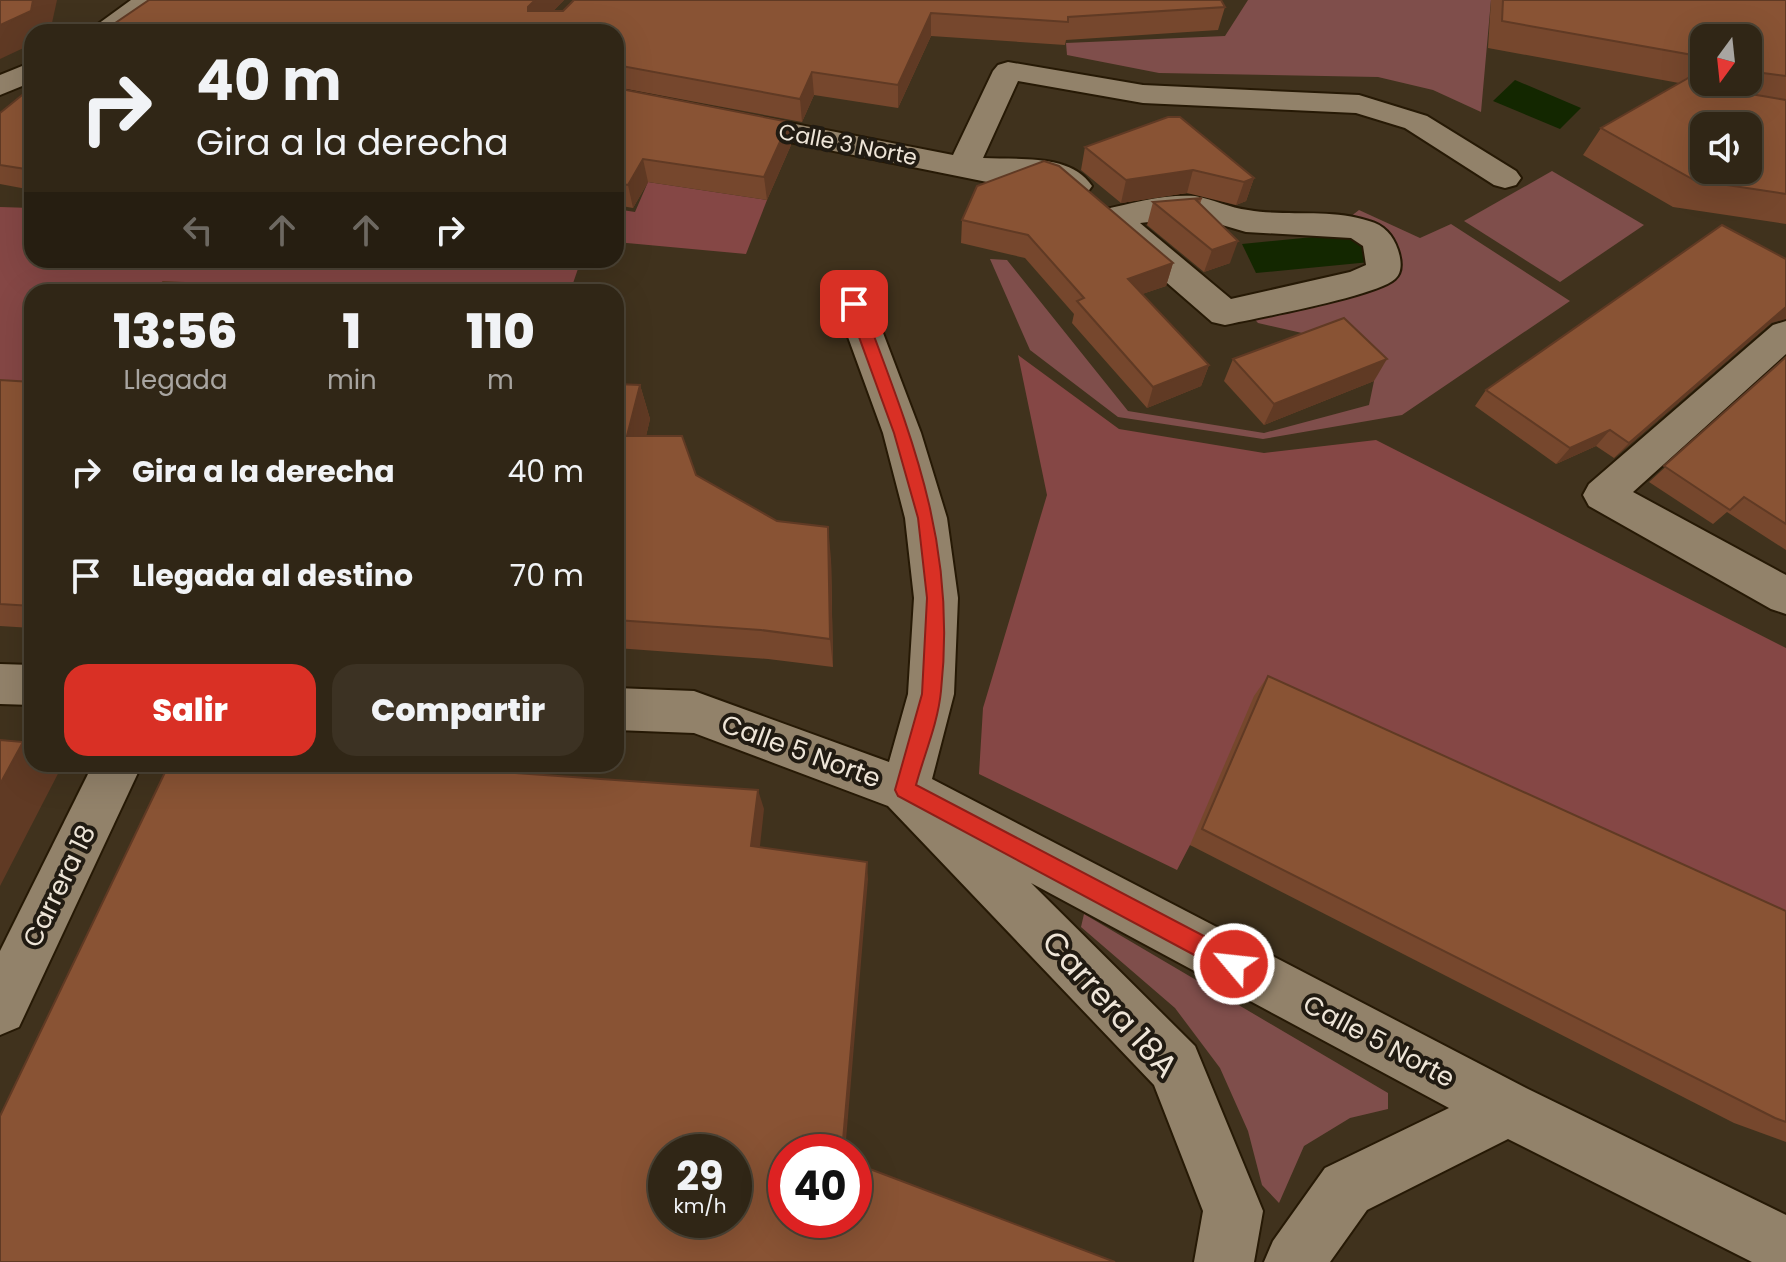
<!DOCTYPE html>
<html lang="es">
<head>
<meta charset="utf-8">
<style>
  :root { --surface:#302616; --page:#3c3223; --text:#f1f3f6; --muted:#a8a5a1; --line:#4b4335; --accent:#d93025 }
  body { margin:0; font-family:Poppins,sans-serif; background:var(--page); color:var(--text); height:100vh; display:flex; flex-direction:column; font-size:30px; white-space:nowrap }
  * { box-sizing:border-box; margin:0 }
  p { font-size:26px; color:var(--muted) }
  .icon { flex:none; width:44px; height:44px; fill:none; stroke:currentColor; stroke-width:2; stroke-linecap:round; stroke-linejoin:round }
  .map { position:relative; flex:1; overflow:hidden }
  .sheet { position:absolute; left:24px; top:284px; width:600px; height:488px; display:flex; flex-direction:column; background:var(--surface); border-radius:24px; box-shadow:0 8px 32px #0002,0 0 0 2px var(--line) }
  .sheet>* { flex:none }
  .guide { position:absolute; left:24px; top:24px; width:600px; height:244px; border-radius:24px; box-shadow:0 8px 32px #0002,0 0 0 2px var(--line); background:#302616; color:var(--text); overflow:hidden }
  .needle { width:52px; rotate:195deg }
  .buttons { position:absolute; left:1690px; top:24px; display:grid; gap:16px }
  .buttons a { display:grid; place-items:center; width:72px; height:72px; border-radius:16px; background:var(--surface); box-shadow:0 8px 32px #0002,0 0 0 2px var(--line); font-size:40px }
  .speed { position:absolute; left:648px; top:1134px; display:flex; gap:16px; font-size:40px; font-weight:700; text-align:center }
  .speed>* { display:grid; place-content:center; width:104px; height:104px; border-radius:50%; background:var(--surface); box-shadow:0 8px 32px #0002,0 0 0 2px var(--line); line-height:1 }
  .speed small { font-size:20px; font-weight:400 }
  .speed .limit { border:12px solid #d22; background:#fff; color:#111 }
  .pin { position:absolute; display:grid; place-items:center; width:68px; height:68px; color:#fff; margin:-34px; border-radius:16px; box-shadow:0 4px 12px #0006 }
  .me { position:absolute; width:88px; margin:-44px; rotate:298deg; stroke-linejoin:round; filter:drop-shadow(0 0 6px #0008) }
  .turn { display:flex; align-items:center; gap:28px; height:168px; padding:0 40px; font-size:36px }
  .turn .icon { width:104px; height:104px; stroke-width:2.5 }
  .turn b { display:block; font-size:56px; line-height:68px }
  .lanes { display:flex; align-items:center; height:76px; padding:0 40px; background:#0003; justify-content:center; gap:40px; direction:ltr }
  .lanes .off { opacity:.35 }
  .eta { display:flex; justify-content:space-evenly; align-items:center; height:136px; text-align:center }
  .eta b { font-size:48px; font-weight:800; line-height:56px }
  .primary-button { display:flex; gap:16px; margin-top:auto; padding:16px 40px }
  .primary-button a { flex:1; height:92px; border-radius:24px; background:var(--accent); color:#fff; font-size:32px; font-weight:800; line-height:92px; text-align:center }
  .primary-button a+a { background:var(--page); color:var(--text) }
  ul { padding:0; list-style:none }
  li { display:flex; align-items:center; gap:24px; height:104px; padding:0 40px }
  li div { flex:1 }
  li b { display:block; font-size:30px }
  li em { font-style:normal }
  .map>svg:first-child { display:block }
  .green { fill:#7f4e4b }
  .forest { fill:#854745 }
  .water { fill:#132700 }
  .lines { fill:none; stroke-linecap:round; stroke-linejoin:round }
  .minor-casing { stroke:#261905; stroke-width:4 }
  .minor { fill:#92826a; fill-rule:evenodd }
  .wall { fill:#76472d; fill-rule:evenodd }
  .shaded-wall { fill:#603a24 }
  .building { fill:#895334; stroke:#603a24; stroke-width:2; fill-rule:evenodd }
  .route { fill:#d93025; stroke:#8d1f18; stroke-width:2 }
  .labels { text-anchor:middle; stroke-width:8; stroke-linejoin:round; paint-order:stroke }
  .far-street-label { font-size:22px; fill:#eee5d8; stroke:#211b12 }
  .street-label { font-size:26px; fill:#eee5d8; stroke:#211b12 }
  .near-street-label { font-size:32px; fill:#eee5d8; stroke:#211b12 }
</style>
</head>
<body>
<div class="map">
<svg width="1786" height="1262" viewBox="0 0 1786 1262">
  <rect width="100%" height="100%" fill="#40321d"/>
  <g class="green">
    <polygon points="1248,0 1491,0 1481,112 1433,90 1378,77 1159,73 1067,55 1066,43 1225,36"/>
    <polygon points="1552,171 1644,225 1560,282 1464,221"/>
    <polygon points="1359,210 1420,238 1451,224 1570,301 1402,415 1263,439 1118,417 1030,350 990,259 1007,260 1128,411 1264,433 1369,405 1374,381 1333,340 1258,323 1250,314 1389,279 1346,220"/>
    <polygon points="1084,914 1388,1093 1388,1109 1350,1118 1304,1146 1279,1203 1262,1185 1248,1131 1220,1068 1175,1008 1081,927"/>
  </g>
  <g class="forest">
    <polygon points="648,182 767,200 746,254 616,242 616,209 635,212"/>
    <polygon points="0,207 32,208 32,260 581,260 570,292 32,292 32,401 0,399"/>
    <polygon points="1018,355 1119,429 1264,453 1376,440 1786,648 1786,1001 1190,845 1177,870 979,774 983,708 1047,495"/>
  </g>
  <g class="water">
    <polygon points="1515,80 1581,108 1560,129 1493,101"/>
    <polygon points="1354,233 1370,262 1256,273 1242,244"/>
  </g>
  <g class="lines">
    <g class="minor-casing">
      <g id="minor">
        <polygon points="131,0 163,0 120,32 87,32"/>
        <polygon points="32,62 32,82 0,95 0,75"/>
        <path d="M 1008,62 L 1143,85 L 1359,95 L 1427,116 L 1516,171 L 1521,178 L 1516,185 L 1505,188 L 1494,185 L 1405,128 L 1356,113 L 1143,103 L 1018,81 L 983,158 C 1017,160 1071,153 1092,186 L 1087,193 C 1067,198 1062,187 1045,181 C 1029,177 1007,179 992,183 L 616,107 L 616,89 L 953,155 L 993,71 L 998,65 Z"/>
        <path d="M 1195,196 C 1213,199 1230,208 1248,210 C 1288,217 1330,208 1369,221 C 1384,225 1393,235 1398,250 C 1401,259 1403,272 1395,279 C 1377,296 1257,318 1225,325 L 1212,322 L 1113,236 L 1097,218 L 1102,210 C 1132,203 1164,194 1195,196 ZM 1195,217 L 1246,232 L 1351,238 L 1363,246 L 1366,265 L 1350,272 L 1231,299 L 1140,223 Z"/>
        <polygon points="854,292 866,295 872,304 921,433 947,518 958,598 954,694 932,779 1528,1089 1786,1215 1786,1262 1752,1262 1508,1139 1367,1210 1330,1262 1264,1262 1273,1241 1325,1168 1449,1108 1031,883 1195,1046 1263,1211 1254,1262 1194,1262 1203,1211 1154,1085 888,806 694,733 616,730 616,688 694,691 889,762 908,694 914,598 905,518 883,433 836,304 842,295"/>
        <polygon points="1786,321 1786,354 1633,492 1786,575 1786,614 1771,609 1589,506 1583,495 1589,484 1773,325"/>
        <polygon points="0,664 32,665 32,705 0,704"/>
        <polygon points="93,764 142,764 19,1027 0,1035 0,951"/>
      </g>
    </g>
    <use href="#minor" class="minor"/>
  </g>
  <g class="wall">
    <polygon points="564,0 553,11 1225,7 1218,30 1066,40 1065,45 931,36 898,108 814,95 802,122 616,87 616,32 102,32"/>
    <path d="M 1491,0 L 1786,0 L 1786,224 L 1673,207 L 1583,155 L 1601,128 L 1679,83 L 1488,48 ZM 1704,38 L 1748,82 L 1704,82 Z"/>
    <polygon points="32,87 32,190 0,184 0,113"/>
    <polygon points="616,88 789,122 791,145 767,200 648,182 633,208 616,205"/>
    <polygon points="1085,147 1254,178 1246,201 1236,205 1187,193 1121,203 1081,170"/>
    <polygon points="1202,198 1200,204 1230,263 1204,272 1147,225 1153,202"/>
    <polygon points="962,220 1173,263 1166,286 1142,294 1209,365 1201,386 1147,408 1072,323 1074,314 1025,258 961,243"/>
    <polygon points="1771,323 1614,458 1596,446 1556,464 1475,406 1486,390"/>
    <polygon points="1786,357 1786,550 1727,512 1713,524 1649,482"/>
    <polygon points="1233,359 1374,381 1264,425 1224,381"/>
    <polygon points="0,380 32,382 32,628 0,626"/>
    <polygon points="616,384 640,385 650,419 646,436 696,475 831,559 833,667 768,659 616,648"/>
    <polygon points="1268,676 1786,911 1786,1142 1734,1123 1190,845 1254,696"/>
  </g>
  <g class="shaded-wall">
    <polygon points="33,0 57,0 50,32 32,32 32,44 0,59 0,25"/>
    <polygon points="535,0 564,0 535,30 528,11 528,7"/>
    <polygon points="931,13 931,36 898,108 898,85"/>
    <polygon points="812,72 814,95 802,122 800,99"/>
    <polygon points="1763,73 1742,100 1746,82 1748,82 1748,79 1750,76"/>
    <polygon points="789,122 791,145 767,200 764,177"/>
    <polygon points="643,159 648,182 633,208 628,185"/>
    <polygon points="1193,170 1187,193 1121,203 1126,180"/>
    <polygon points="1254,178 1246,201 1236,205 1244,182"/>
    <polygon points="1238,241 1230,263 1204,272 1212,250"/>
    <polygon points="1173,263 1166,286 1122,301 1128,279"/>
    <polygon points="1786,307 1786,319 1771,323 1614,458 1629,443"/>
    <polygon points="1387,359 1374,381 1264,425 1274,404"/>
    <polygon points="1209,365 1201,386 1147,408 1153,387"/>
    <polygon points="640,385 650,419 638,470 627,436"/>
    <polygon points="1610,430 1596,446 1556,464 1570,448"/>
    <polygon points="828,527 831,559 833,667 830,639"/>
    <polygon points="23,742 32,747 32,764 63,764 0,886 0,784"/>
    <polygon points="758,790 764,809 758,864 751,846"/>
    <polygon points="867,862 868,879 845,1152 842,1152"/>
  </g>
  <g class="building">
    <polygon points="0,0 33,0 31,11 0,25"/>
    <polygon points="149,0 535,0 528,7 528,11 563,11 574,0 1221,0 1225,7 1068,17 1068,22 931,13 898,85 812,72 800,99 616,65 616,32 102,32"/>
    <polygon points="1503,0 1786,0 1786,76 1763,73 1750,76 1748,80 1748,38 1704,38 1704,57 1502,21"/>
    <path d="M 1704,69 L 1704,82 L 1747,82 L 1745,86 L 1751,94 L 1786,100 L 1786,194 L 1694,180 L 1601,128 ZM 1704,126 L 1748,126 L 1748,170 L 1704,170 Z"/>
    <polygon points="32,87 32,170 0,165 0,113"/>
    <polygon points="616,88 789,122 764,177 643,159 628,185 616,183"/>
    <polygon points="1168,117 1180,117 1254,178 1244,182 1193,170 1126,180 1085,147"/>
    <polygon points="1044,161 1059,166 1173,263 1128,279 1209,365 1153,387 1077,301 1084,298 1028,235 962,220 977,186"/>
    <polygon points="1202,198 1196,200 1238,241 1212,250 1153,202"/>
    <polygon points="1722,225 1786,259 1786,307 1629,443 1610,430 1570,448 1486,390"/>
    <polygon points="163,282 274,287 271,292 157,292"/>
    <polygon points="1344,318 1387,359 1274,404 1233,359"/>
    <polygon points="1786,357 1786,524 1744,497 1730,510 1664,466"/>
    <polygon points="0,380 32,382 32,606 0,604"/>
    <polygon points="616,384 640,385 627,436 682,436 696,475 777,521 828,527 830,639 761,630 616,620"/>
    <polygon points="1268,676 1786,911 1786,1122 1775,1118 1202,829"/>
    <polygon points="0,740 23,742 0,784"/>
    <path d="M 169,764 L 388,764 L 758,790 L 751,846 L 867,862 L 842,1152 L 786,1152 L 786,1220 L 854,1220 L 854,1163 L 1115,1262 L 0,1262 L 0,1116 ZM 666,1152 L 734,1152 L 734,1220 L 666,1220 Z"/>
  </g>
  <path class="route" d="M 854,299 L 862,304 C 912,438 957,544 941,691 C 938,723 924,755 916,785 L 1242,956 L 1245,964 L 1242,972 L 1234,975 L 1226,972 L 898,796 L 895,790 L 922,694 L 927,598 L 918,518 L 894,433 L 847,304 Z"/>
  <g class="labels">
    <g class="far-street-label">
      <text transform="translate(848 144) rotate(11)" y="8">Calle 3 Norte</text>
    </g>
    <g class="street-label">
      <text transform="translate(801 751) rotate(20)" y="9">Calle 5 Norte</text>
      <text transform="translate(59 886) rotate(-64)" y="9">Carrera 18</text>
      <text transform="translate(1379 1041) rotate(28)" y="9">Calle 5 Norte</text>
    </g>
    <g class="near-street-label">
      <text transform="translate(1110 1004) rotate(48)" y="11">Carrera 18A</text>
    </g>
  </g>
</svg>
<div class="buttons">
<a><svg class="needle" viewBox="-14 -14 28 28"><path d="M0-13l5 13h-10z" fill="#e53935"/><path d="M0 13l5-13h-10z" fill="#a8a5a1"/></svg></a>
<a><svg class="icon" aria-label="sound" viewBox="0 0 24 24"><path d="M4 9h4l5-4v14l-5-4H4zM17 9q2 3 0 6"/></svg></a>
</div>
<div class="speed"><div>29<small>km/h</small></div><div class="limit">40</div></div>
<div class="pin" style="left:854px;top:304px;background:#d93025"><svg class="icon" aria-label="arrive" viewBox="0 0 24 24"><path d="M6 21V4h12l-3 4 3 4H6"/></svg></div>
<svg class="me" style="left:1234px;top:964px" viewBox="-20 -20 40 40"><circle r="17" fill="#d93025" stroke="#fff" stroke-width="3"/><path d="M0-11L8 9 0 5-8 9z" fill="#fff"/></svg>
<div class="guide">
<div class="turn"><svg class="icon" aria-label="right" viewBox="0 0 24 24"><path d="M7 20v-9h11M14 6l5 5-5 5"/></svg><div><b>40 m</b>Gira a la derecha</div></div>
<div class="lanes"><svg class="icon off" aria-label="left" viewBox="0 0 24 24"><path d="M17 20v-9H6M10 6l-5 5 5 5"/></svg><svg class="icon off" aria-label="ahead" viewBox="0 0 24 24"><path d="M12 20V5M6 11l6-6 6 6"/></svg><svg class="icon off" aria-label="ahead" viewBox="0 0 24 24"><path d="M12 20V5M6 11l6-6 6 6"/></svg><svg class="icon" aria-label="right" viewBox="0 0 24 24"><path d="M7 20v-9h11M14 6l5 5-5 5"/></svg></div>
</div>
<section class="sheet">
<div class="eta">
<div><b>13:56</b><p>Llegada</p></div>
<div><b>1</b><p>min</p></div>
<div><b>110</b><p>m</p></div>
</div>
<ul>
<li><svg class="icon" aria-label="right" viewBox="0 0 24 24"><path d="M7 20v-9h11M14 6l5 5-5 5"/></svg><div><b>Gira a la derecha</b></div><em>40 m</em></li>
<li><svg class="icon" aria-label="arrive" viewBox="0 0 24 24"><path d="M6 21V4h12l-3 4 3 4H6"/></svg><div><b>Llegada al destino</b></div><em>70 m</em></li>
</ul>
<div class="primary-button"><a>Salir</a><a>Compartir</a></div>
</section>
</div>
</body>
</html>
